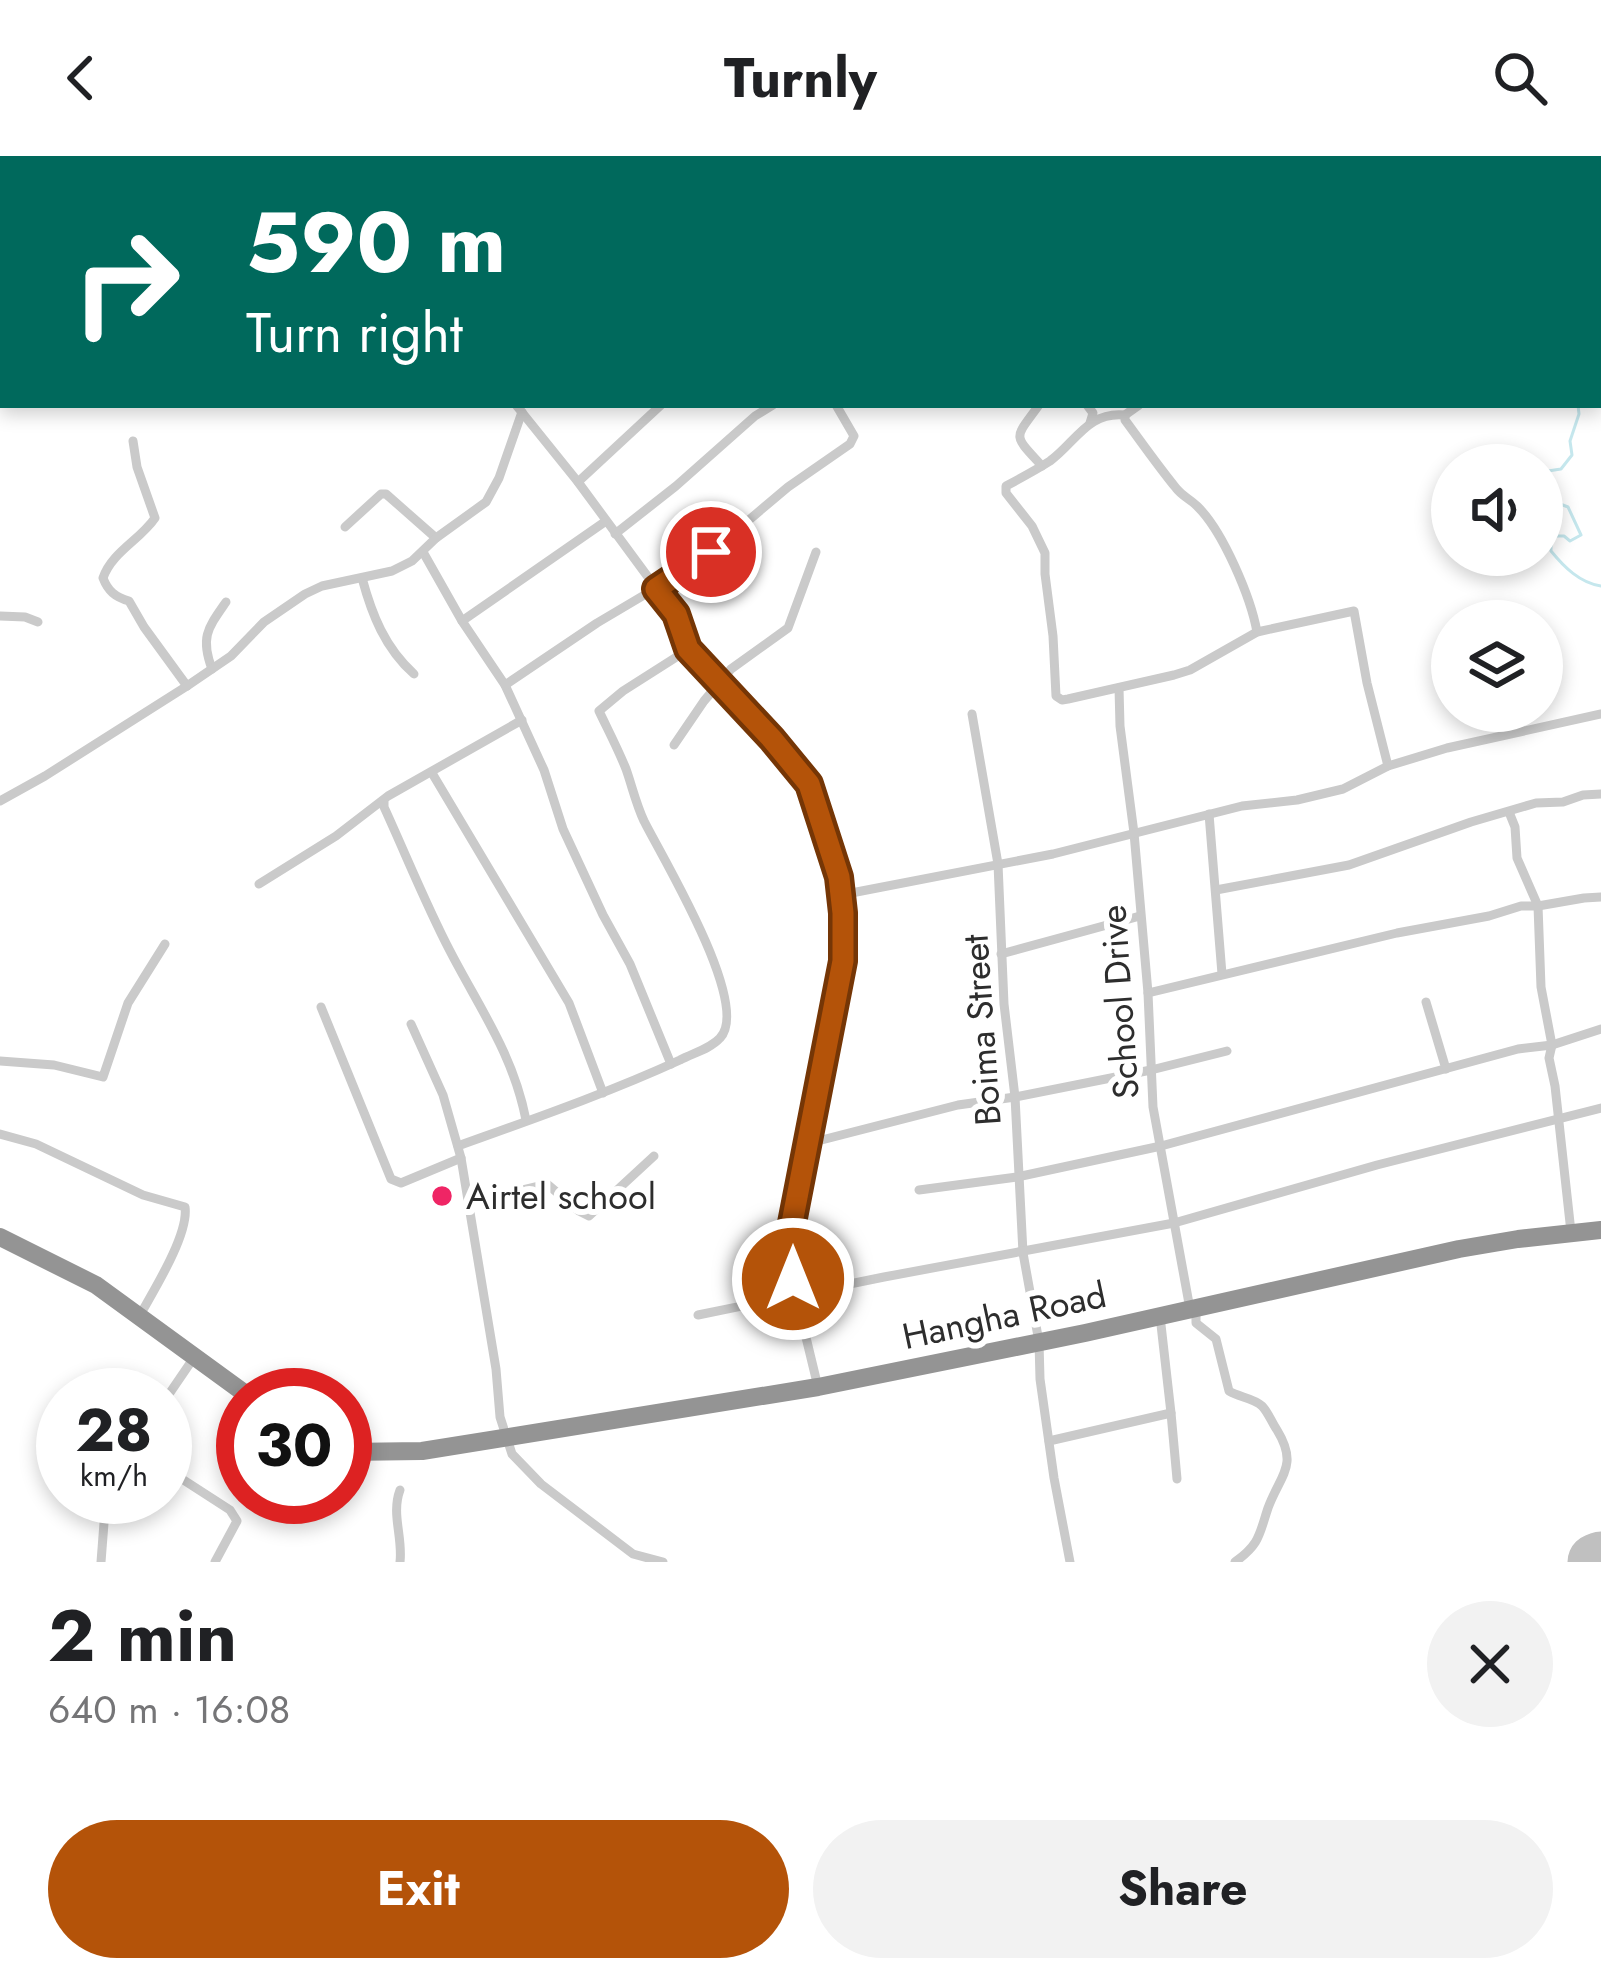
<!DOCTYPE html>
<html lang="en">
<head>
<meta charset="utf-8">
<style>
  :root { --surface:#fff; --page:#f2f2f2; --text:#202124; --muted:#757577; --accent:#b45309 }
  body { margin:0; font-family:Jost,sans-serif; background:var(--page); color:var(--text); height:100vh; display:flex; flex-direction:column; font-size:45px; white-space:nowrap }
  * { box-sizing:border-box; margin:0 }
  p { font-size:39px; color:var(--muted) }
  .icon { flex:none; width:66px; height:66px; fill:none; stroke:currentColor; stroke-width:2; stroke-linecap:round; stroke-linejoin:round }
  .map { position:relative; height:1406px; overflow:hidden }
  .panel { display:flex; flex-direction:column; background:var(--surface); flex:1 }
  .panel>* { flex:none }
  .guide { position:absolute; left:0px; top:0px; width:1602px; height:252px; box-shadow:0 6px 18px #0003; background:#00695c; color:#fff; overflow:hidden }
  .controls { position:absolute; left:1431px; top:288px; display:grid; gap:24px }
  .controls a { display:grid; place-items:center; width:132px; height:132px; border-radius:50%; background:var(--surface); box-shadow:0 6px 18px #0003; font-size:60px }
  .speed { position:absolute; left:36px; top:1212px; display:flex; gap:24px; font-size:60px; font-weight:700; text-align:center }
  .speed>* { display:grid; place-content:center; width:156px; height:156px; border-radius:50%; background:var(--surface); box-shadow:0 6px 18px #0003; line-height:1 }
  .speed small { font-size:30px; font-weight:400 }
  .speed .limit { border:18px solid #d22; background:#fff; color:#111 }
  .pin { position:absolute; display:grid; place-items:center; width:102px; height:102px; color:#fff; margin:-51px; border:6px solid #fff; border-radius:50%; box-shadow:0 3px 12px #0007 }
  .me { position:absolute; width:132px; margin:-66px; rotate:0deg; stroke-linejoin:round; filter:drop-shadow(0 0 9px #0008) }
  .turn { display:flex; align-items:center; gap:42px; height:252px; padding:0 48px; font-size:54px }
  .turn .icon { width:156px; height:156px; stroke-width:2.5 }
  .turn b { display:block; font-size:84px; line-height:102px }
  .round { display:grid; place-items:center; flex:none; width:126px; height:126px; border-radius:63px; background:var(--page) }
  .overview { display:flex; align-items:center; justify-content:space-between; height:204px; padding:0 48px }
  h1 { font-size:72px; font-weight:700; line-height:90px }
  .cta { display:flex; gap:24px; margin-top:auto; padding:24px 48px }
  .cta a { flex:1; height:138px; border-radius:72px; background:var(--accent); color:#fff; font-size:48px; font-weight:700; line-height:138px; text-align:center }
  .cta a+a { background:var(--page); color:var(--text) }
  header { display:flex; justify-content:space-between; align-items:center; height:156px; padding:0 48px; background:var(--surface); font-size:54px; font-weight:700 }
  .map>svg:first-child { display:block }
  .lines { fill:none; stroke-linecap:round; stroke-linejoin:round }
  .stream { stroke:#c5e7ed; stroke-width:3 }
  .runway { stroke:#c0c0c0; stroke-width:57 }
  .street { stroke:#cacaca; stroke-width:9 }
  .highway { stroke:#949494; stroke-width:18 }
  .route-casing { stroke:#753606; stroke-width:30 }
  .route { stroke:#b45309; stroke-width:21 }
  .poi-dot { fill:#ef2565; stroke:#fff; stroke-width:4.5 }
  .labels { text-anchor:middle; stroke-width:12; stroke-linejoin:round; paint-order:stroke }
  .street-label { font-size:36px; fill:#2d2d2d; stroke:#fff }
  .poi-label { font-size:36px; fill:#2d2d2d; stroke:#fff; text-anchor:start }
</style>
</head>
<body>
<header><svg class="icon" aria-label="back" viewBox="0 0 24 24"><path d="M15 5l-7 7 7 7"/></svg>Turnly<svg class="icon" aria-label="search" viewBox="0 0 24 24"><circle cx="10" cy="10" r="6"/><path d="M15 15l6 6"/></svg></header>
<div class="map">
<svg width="1601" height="1406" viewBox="0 0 1601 1406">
  <rect width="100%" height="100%" fill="#fff"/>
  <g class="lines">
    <g class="stream">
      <polyline points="1542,323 1548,315 1561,313 1572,299 1570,285 1579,258 1578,249"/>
      <path d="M 1542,341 L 1568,351 L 1581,379 L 1570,385 L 1564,380 L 1556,380 L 1551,387 L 1551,395 C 1564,411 1580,427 1601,430"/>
    </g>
    <polyline class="runway" points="1596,1406 1601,1404"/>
    <g class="street">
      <polyline points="334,0 336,2 341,0 349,3"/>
      <polyline points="584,0 596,3"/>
      <polyline points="685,0 686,3"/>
      <polyline points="1106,0 1107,0"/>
      <polyline points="460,3 460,0"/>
      <polyline points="970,3 974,0"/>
      <polyline points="1153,3 1155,0"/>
      <polyline points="516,249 578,326 676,459 689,493 797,611 816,643 839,721 843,757 843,805 791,1073 791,1108 796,1140 818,1231"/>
      <path d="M 1039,249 C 1014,284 1012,277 1042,310"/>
      <polyline points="1087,249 1093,257 1090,267"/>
      <path d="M 1139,249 L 1125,259 C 1088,255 1076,286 1050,305 C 1036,314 1021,322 1006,330 L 1006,337 L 1032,370 L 1045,397 L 1045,418 L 1053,480 L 1056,540 L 1062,544 L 1068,543 L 1174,519 L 1190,514 L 1257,476 L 1354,455 L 1367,527 L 1388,610"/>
      <path d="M 1125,259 L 1125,264 C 1142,287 1158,310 1176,332 C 1182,340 1190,343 1197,350 C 1223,375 1251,442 1257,476"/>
      <path d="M 133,285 L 137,311 L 155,362 C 140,384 112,396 103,422 C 108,435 115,441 129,445 L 144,471 L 187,530"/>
      <polyline points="578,326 661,249"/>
      <polyline points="345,371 381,338 386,338 436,382"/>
      <polyline points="615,378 676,330 755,260 773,249"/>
      <polyline points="423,396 462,465 505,529 544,614 563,673 603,759 630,808 671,908"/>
      <path d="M 362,422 C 372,459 385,492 414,518"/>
      <polyline points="0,460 25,461 38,466"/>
      <polyline points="462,465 606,365"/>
      <path d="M 212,513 C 200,481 208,472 226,446"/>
      <polyline points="505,529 597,467 678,419 711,396 788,331 850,288 854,280 836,249"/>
      <polyline points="1119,532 1120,570 1134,677 1148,837 1153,951 1190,1153"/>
      <polyline points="972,558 998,708 1004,848 1015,941 1023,1097 1039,1186 1040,1223 1054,1322 1070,1406"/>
      <polyline points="674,589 704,545 731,513 788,472 816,396"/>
      <polyline points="432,617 569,847 603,937"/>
      <polyline points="0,645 45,620 187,530 231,500 264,466 305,438 322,430 392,415 412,405 436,382 486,346 499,322 522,256"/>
      <path d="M 384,646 L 384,651 C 406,699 426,749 450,795 C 480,853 513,898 526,964"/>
      <polyline points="1509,656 1515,671 1517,702 1538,750 1541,831 1552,889 1549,902 1555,930 1571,1076"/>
      <polyline points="1209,658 1222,818"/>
      <polyline points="259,728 336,680 388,640 522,564"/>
      <polyline points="1216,734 1349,709 1471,666 1536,647 1563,646 1583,639 1601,638"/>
      <polyline points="841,739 1053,698 1242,650 1297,644 1343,633 1388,610 1447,592 1601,558"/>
      <polyline points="1001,798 1140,760"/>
      <polyline points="1148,837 1397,777 1489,760 1521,750 1538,750 1584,742 1601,741"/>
      <polyline points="1426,846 1446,913"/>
      <polyline points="321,851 391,1023 401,1027 461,1002"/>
      <polyline points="411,868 443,939 461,1002 496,1213 500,1261 512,1298 541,1328 633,1398 663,1406"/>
      <polyline points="0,905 54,909 103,921 128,847 165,788"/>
      <path d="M 0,978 L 36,988 L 143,1039 L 185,1051 C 189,1078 154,1134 140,1159"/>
      <polyline points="806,988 958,949 1015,941 1151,914 1227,895"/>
      <path d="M 458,990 C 533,963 608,937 680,904 C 693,897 710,893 720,882 C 752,849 662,701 644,665 C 636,648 632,630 626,613 C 618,593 608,574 599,555 L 623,535 L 689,493"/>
      <polyline points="919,1034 1017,1021 1161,990 1518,893 1552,889 1601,873"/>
      <polyline points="469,1047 547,1028 579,1055 589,1060 654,1000"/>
      <path d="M 1196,1151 L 1196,1167 L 1216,1183 L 1229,1235 C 1238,1241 1254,1242 1262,1250 C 1268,1256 1272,1267 1277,1274 C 1299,1310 1280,1319 1268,1352 C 1259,1379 1260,1388 1235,1406"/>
      <polyline points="698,1159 884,1121 1174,1067 1377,1009 1601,952"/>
      <polyline points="1160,1160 1171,1257"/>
      <polyline points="165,1244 195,1200"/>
      <polyline points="1049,1285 1171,1257 1177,1323"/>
      <polyline points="165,1312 230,1354 237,1365 215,1406"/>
      <path d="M 400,1334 C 391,1358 403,1381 400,1406"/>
      <polyline points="101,1406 106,1341"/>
    </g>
    <g class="highway">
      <polyline points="0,1081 96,1129 247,1239"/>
      <polyline points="345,1296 422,1295 818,1231 1085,1177 1459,1093 1518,1083 1601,1074"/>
    </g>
  </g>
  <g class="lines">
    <g class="route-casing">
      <polyline id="route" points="711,396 656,433 676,458 688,493 772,583 809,628 839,721 843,757 843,805 791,1072 793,1123"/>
    </g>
    <use href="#route" class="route"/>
  </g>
  <circle class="poi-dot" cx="442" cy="1040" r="12"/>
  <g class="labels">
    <g class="street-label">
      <text transform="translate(1119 846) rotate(-94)" y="13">School Drive</text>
      <text transform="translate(981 874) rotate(-94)" y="13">Boima Street</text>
      <text transform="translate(1004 1159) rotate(-12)" y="13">Hangha Road</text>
    </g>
    <g class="poi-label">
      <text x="466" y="1053">Airtel school</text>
    </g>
  </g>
</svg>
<div class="controls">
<a><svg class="icon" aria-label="sound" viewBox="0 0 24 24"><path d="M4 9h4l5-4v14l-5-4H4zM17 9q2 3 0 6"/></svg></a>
<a><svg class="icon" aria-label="layers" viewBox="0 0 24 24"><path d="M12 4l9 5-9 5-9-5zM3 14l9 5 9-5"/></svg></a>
</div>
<div class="speed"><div>28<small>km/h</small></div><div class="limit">30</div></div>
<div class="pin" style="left:711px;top:396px;background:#d93025"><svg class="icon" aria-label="arrive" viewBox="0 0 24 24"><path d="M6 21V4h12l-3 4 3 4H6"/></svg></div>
<svg class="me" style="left:793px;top:1123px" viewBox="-20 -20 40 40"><circle r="17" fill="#b45309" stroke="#fff" stroke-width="3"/><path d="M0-11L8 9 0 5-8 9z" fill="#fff"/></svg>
<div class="guide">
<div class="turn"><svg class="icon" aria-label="right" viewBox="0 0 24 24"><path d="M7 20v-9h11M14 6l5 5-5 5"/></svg><div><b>590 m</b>Turn right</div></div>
</div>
</div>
<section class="panel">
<div class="overview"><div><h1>2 min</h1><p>640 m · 16:08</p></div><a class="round"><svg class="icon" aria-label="close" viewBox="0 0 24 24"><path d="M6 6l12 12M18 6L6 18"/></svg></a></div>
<div class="cta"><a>Exit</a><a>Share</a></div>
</section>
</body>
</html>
